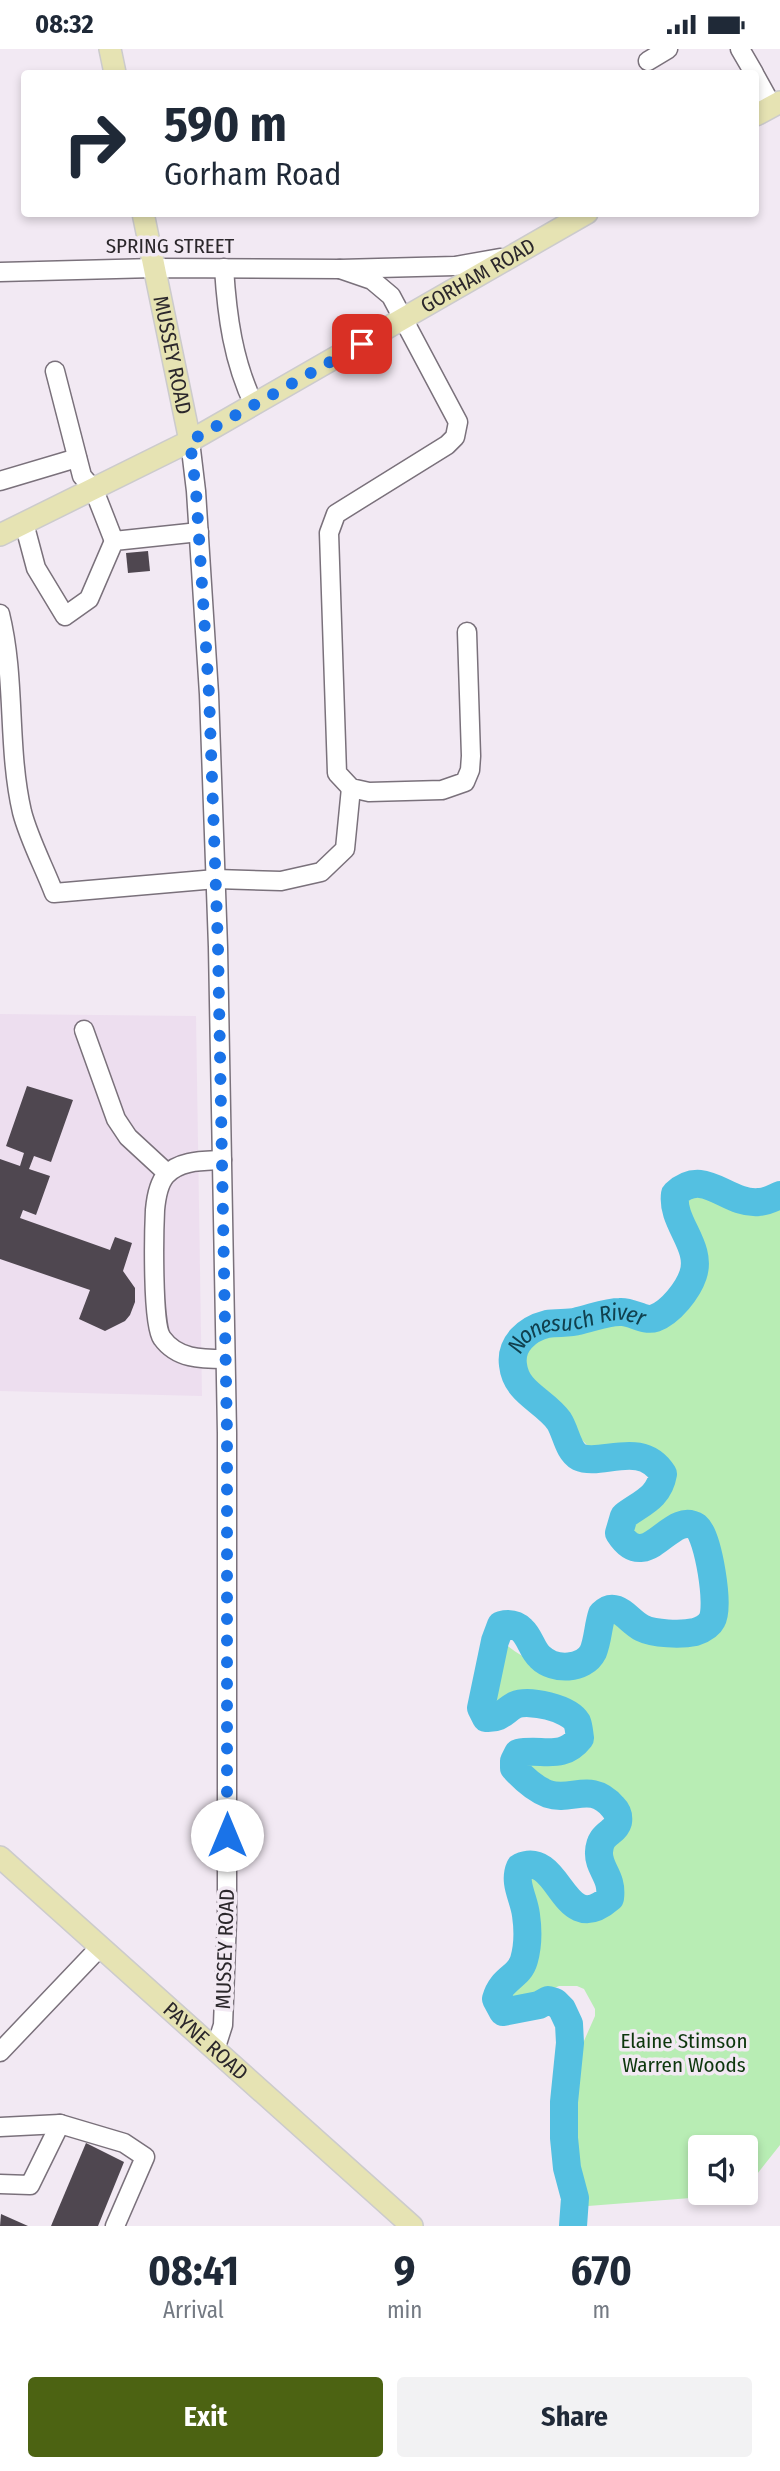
<!DOCTYPE html>
<html lang="en">
<head>
<meta charset="utf-8">
<style>
  :root { --surface:#fff; --page:#f2f2f3; --text:#1f2937; --muted:#747a83; --accent:#4c6312 }
  body { margin:0; font-family:"Fira Sans Condensed",sans-serif; background:var(--page); color:var(--text); height:100vh; display:flex; flex-direction:column; font-size:26px; white-space:nowrap }
  * { box-sizing:border-box; margin:0 }
  p { font-size:23px; color:var(--muted) }
  .icon { flex:none; width:38px; height:38px; fill:none; stroke:currentColor; stroke-width:2; stroke-linecap:round; stroke-linejoin:round }
  .map { position:relative; height:2177px; overflow:hidden }
  .sheet { display:flex; flex-direction:column; background:var(--surface); flex:1 }
  .sheet>* { flex:none }
  .hud { position:absolute; left:21px; top:21px; width:738px; height:147px; border-radius:7px; box-shadow:0 4px 10px #0003; background:#fff; color:var(--text); overflow:hidden }
  .buttons { position:absolute; left:688px; top:2086px; display:grid; gap:14px }
  .buttons a { display:grid; place-items:center; width:70px; height:70px; border-radius:7px; background:var(--surface); box-shadow:0 4px 10px #0003; font-size:35px }
  .pin { position:absolute; display:grid; place-items:center; width:60px; height:60px; color:#fff; margin:-30px; border-radius:14px; box-shadow:0 4px 10px #0006 }
  .me { position:absolute; width:77px; margin:-38px; rotate:0deg; stroke-linejoin:round; filter:drop-shadow(0 0 5px #0008) }
  .turn { display:flex; align-items:center; gap:24px; height:147px; padding:0 28px; font-size:32px }
  .turn .icon { width:91px; height:91px; stroke-width:2.5 }
  .turn b { display:block; font-size:49px; line-height:60px }
  .eta { display:flex; justify-content:space-evenly; align-items:center; height:119px; text-align:center }
  .eta b { font-size:42px; font-weight:700; line-height:49px }
  .primary-button { display:flex; gap:14px; margin-top:auto; padding:14px 28px }
  .primary-button a { flex:1; height:80px; border-radius:7px; background:var(--accent); color:#fff; font-size:28px; font-weight:700; line-height:80px; text-align:center }
  .primary-button a+a { background:var(--page); color:var(--text) }
  .status { display:flex; justify-content:space-between; align-items:center; height:49px; padding:0 35px; background:var(--surface); direction:ltr }
  .status svg { height:19px; fill:currentColor }
  .map>svg:first-child { display:block }
  .built { fill:#eddeef }
  .green { fill:#b8edb4 }
  .lines { fill:none; stroke-linecap:round; stroke-linejoin:round }
  .river { stroke:#54c0e1; stroke-width:28 }
  .building { fill:#4f4750 }
  .minor-casing { stroke:#7a717b; stroke-width:21 }
  .major-casing { stroke:#cccbcc; stroke-width:24 }
  .minor { stroke:#fff; stroke-width:18 }
  .major { stroke:#e6e3b3; stroke-width:21 }
  .route { stroke:#1a73e8; stroke-width:12; stroke-dasharray:0 21.6 }
  .labels { text-anchor:middle; stroke-width:7; stroke-linejoin:round; paint-order:stroke }
  .street-label { font-size:21px; fill:#2b272b; stroke:#f2e9f3 }
  .park-label { font-size:21px; fill:#0d370d; stroke:#f2e9f3 }
  .water-label { font-size:23px; font-style:italic; fill:#10404e; stroke:#f2e9f3 }
</style>
</head>
<body>
<div class="status"><b>08:32</b><svg viewBox="0 0 49 12"><path d="M0 12V9h3v3zM5 12V6h3v6zM10 12V3h3v9zM15 12V0h3v12zM26 1h20v11H26zM47 4h2v5h-2z"/></svg></div>
<div class="map">
<svg width="780" height="2177" viewBox="0 0 780 2177">
  <rect width="100%" height="100%" fill="#f2e9f3"/>
  <polygon class="built" points="0,965 196,967 202,1347 0,1342"/>
  <path class="green" d="M 695,1139 C 724,1148 750,1157 780,1147 L 780,2096 L 746,2139 L 746,2098 L 700,2098 L 700,2144 L 742,2145 L 588,2157 L 580,2121 L 576,2091 L 577,2080 L 572,2068 L 571,2048 L 576,2010 L 595,1967 L 595,1960 L 584,1940 L 577,1937 L 559,1937 L 531,1950 L 524,1950 L 517,1954 L 506,1951 L 504,1942 L 510,1934 L 518,1934 C 537,1918 538,1878 534,1855 C 533,1848 527,1842 527,1834 C 527,1827 531,1825 538,1824 C 557,1843 566,1871 597,1870 C 607,1864 616,1857 618,1846 C 622,1831 608,1819 607,1804 C 605,1785 625,1770 617,1752 C 613,1741 599,1739 589,1736 C 572,1745 551,1747 536,1733 C 529,1727 525,1722 527,1713 C 536,1708 544,1708 554,1706 C 571,1702 583,1682 583,1667 C 567,1652 534,1642 514,1653 C 509,1656 506,1660 500,1661 L 496,1653 L 501,1617 L 498,1598 L 504,1594 C 525,1612 555,1625 582,1620 L 599,1603 L 603,1582 L 611,1569 L 617,1566 C 631,1580 645,1586 664,1590 C 687,1596 712,1587 720,1562 C 724,1548 719,1528 717,1514 C 716,1506 716,1495 713,1487 C 711,1481 704,1475 700,1470 L 669,1475 L 641,1487 L 633,1487 L 624,1479 C 634,1458 662,1448 669,1424 L 669,1417 L 660,1407 L 641,1399 L 596,1402 L 588,1397 L 580,1389 L 554,1351 L 522,1322 C 514,1303 530,1288 546,1282 C 558,1277 576,1282 589,1279 C 601,1277 613,1271 626,1270 C 641,1268 653,1275 668,1267 C 685,1259 696,1238 698,1219 C 702,1188 687,1175 680,1148 Z"/>
  <g class="lines">
    <path class="river" id="s1" d="M 573,2177 L 575,2149 L 567,2119 L 564,2089 L 564,2053 L 570,1994 L 569,1975 L 562,1960 L 555,1953 L 548,1951 L 539,1956 L 503,1963 L 496,1950 C 502,1928 519,1929 524,1911 C 528,1897 528,1880 526,1866 C 524,1849 513,1834 520,1818 C 561,1800 562,1891 610,1849 C 613,1827 598,1820 599,1803 C 600,1783 615,1785 618,1773 C 619,1767 617,1762 613,1758 C 591,1732 572,1753 548,1745 C 535,1740 523,1729 514,1719 L 514,1712 L 518,1704 C 542,1699 562,1712 580,1689 C 579,1683 579,1678 577,1673 C 569,1659 529,1650 515,1656 C 504,1662 501,1670 486,1669 L 481,1659 L 495,1592 L 501,1576 C 509,1574 516,1575 522,1581 C 530,1588 532,1601 540,1608 C 554,1622 584,1621 593,1603 C 598,1591 598,1577 602,1565 C 617,1550 628,1572 642,1579 C 654,1585 681,1586 695,1583 C 701,1581 709,1577 712,1571 C 720,1558 708,1487 697,1478 C 670,1460 647,1528 619,1484 L 624,1467 C 641,1454 659,1449 663,1425 C 641,1390 601,1418 579,1408 C 568,1402 566,1383 559,1372 C 544,1351 516,1344 513,1316 C 510,1295 527,1280 547,1275 C 557,1273 569,1275 578,1272 C 592,1269 606,1263 620,1263 C 632,1262 644,1273 655,1269 C 671,1263 688,1241 693,1226 C 703,1197 671,1174 675,1145 C 705,1117 726,1156 759,1153 C 766,1153 773,1149 780,1146"/>
  </g>
  <g class="building">
    <polygon points="148,502 150,522 128,524 126,504"/>
    <polygon points="27,1037 73,1051 51,1113 34,1107 29,1120 50,1127 36,1166 23,1161 20,1169 110,1201 115,1188 132,1194 123,1222 135,1239 135,1253 130,1266 125,1272 105,1282 79,1270 90,1241 0,1210 0,1110 20,1117 24,1104 6,1097"/>
    <polygon points="86,2094 124,2113 98,2177 51,2177"/>
    <polygon points="1,2165 28,2177 0,2177"/>
  </g>
  <g class="lines">
    <g class="minor-casing">
      <g id="minor">
        <polyline points="740,0 754,24"/>
        <polyline points="648,12 668,0"/>
        <polyline points="756,28 772,57"/>
        <path d="M 224,219 C 227,267 233,312 254,356"/>
        <polyline points="340,220 372,231 391,247 458,373 455,388 447,396 336,465 329,484 337,724 351,739 369,743 442,741 465,733 470,721 471,707 467,583"/>
        <polyline points="0,223 154,219 340,220 455,217 500,209"/>
        <polyline points="55,322 82,427 94,441 114,492"/>
        <polyline points="190,392 196,442 209,645 218,898 227,1384 227,1870 223,1976 215,2001"/>
        <polyline points="0,432 77,409"/>
        <polyline points="24,474 36,519 65,567 89,550 114,492 199,483"/>
        <path d="M 0,565 C 16,630 7,698 22,763 C 29,790 44,818 54,844 L 216,830 L 281,832 L 321,823 L 345,800 L 351,739"/>
        <polyline points="84,981 116,1070 128,1088 167,1124"/>
        <path d="M 222,1111 C 203,1112 180,1111 166,1126 C 158,1135 156,1150 155,1161 C 154,1182 152,1276 162,1289 C 177,1310 201,1310 225,1310"/>
        <polyline points="0,2003 100,1898"/>
        <polyline points="0,2078 60,2075 124,2094 145,2108 115,2177"/>
        <polyline points="0,2135 30,2136 60,2075"/>
      </g>
    </g>
    <g class="major-casing">
      <g id="major">
        <polyline points="110,0 115,24"/>
        <polyline points="756,66 780,53"/>
        <path id="s2" d="M 143,164 L 190,392"/>
        <path id="s3" d="M 0,486 L 190,392 L 587,164"/>
        <path id="s4" d="M 0,1808 L 412,2177"/>
      </g>
    </g>
    <use href="#minor" class="minor"/>
    <use href="#major" class="major"/>
  </g>
  <g class="lines">
    <polyline class="route" points="227,1786 227,1384 218,898 209,645 196,442 190,392 362,295"/>
  </g>
  <g class="labels">
    <g class="street-label">
      <text x="170" y="204">SPRING STREET</text>
      <text dy="7" stroke="none"><textPath href="#s3" startOffset="544">GORHAM ROAD</textPath></text>
      <text dy="7" stroke="none"><textPath href="#s2" startOffset="145">MUSSEY ROAD</textPath></text>
      <text transform="translate(225 1900) rotate(-88)" y="7">MUSSEY ROAD</text>
      <text dy="7" stroke="none"><textPath href="#s4" startOffset="276">PAYNE ROAD</textPath></text>
    </g>
    <g class="park-label">
      <text x="684" y="1999">Elaine Stimson<tspan x="684" dy="24">Warren Woods</tspan></text>
    </g>
    <g class="water-label">
      <text dy="8" stroke="none"><textPath href="#s1" startOffset="1899">Nonesuch River</textPath></text>
    </g>
  </g>
</svg>
<div class="buttons">
<a><svg class="icon" aria-label="sound" viewBox="0 0 24 24"><path d="M4 9h4l5-4v14l-5-4H4zM17 9q2 3 0 6"/></svg></a>
</div>
<div class="pin" style="left:362px;top:295px;background:#d93025"><svg class="icon" aria-label="arrive" viewBox="0 0 24 24"><path d="M6 21V4h12l-3 4 3 4H6"/></svg></div>
<svg class="me" style="left:227px;top:1786px" viewBox="-20 -20 40 40"><circle r="19" fill="#fff"/><path d="M0-13L10 11 0 6-10 11z" fill="#1a73e8"/></svg>
<div class="hud">
<div class="turn"><svg class="icon" aria-label="right" viewBox="0 0 24 24"><path d="M7 20v-9h11M14 6l5 5-5 5"/></svg><div><b>590 m</b>Gorham Road</div></div>
</div>
</div>
<section class="sheet">
<div class="eta">
<div><b>08:41</b><p>Arrival</p></div>
<div><b>9</b><p>min</p></div>
<div><b>670</b><p>m</p></div>
</div>
<div class="primary-button"><a>Exit</a><a>Share</a></div>
</section>
</body>
</html>
